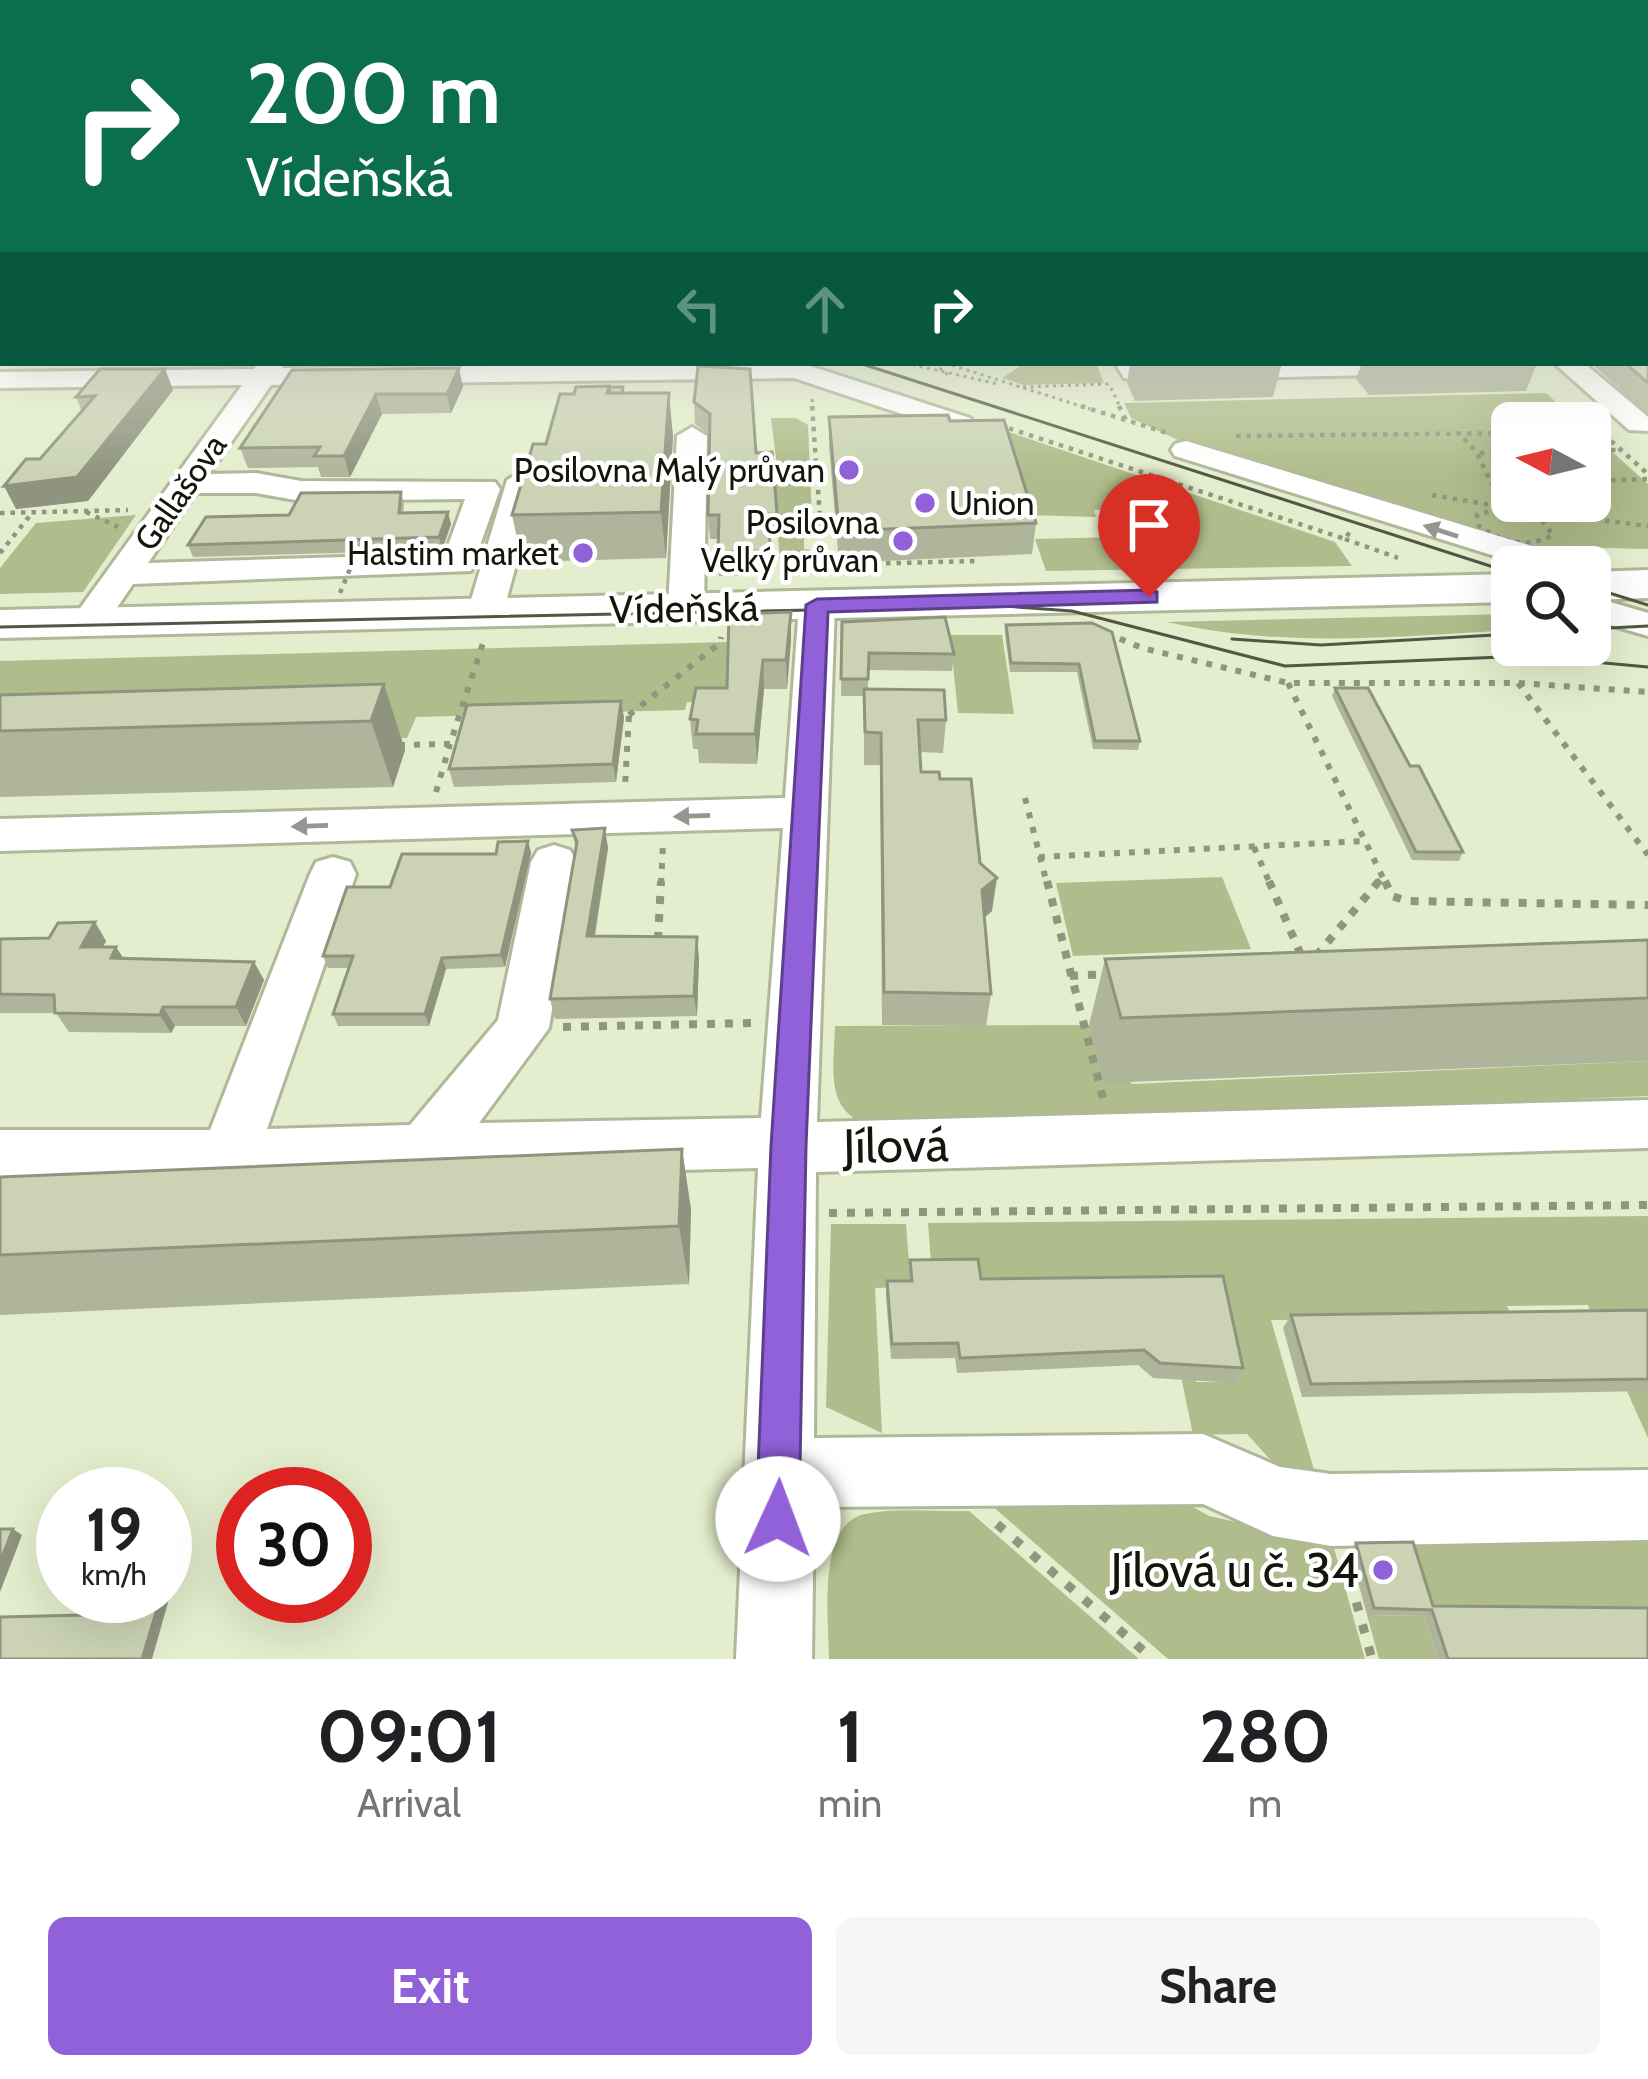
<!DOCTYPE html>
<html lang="en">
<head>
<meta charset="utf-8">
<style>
  :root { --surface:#fff; --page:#f6f6f6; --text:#202124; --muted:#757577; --accent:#9161da }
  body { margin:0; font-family:Cabin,sans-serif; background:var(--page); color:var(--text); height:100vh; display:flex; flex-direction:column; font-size:45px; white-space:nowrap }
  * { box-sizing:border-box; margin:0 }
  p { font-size:39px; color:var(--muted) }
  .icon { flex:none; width:66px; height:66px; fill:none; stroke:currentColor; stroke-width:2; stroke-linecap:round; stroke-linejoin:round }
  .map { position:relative; height:1659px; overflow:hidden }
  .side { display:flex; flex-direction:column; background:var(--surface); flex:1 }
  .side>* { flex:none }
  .top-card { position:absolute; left:0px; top:0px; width:1650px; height:366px; box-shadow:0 12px 48px #0002; background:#0b6e4f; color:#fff; overflow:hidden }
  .needle { width:78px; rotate:277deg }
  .controls { position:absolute; left:1491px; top:402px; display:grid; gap:24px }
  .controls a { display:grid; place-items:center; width:120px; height:120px; border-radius:18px; background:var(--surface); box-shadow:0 12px 48px #0002; font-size:60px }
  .speed { position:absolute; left:36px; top:1467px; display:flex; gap:24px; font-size:60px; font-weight:700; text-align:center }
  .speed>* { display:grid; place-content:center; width:156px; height:156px; border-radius:50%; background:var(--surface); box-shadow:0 12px 48px #0002; line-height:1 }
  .speed small { font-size:30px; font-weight:400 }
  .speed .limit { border:18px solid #d22; background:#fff; color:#111 }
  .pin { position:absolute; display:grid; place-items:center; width:102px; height:102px; color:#fff; margin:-123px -51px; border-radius:50% 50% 50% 0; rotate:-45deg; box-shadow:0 0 12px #0007 }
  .pin .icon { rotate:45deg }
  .me { position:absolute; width:132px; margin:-66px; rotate:2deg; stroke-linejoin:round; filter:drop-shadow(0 0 9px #0008) }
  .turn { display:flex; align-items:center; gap:42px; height:252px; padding:0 48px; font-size:54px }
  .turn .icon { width:156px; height:156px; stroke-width:2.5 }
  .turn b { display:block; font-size:84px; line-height:102px }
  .lanes { display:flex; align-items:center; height:114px; padding:0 48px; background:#0003; justify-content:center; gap:60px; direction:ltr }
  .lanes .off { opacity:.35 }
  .eta { display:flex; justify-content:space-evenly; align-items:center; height:204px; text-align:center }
  .eta b { font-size:72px; font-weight:700; line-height:84px }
  .cta { display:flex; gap:24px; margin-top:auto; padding:24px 48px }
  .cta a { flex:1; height:138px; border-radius:18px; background:var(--accent); color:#fff; font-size:48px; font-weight:700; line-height:138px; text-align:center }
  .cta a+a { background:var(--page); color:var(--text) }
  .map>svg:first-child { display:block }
  .green { fill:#b0bc8b }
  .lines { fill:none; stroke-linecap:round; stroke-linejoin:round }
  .minor-casing { stroke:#b0b899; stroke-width:6 }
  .major-casing { stroke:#b0b899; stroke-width:6 }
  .path-far4 { stroke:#90967e; stroke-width:3; stroke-dasharray:3 4.5; stroke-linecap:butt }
  .path-far3 { stroke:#90967e; stroke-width:4.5; stroke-dasharray:4.5 6; stroke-linecap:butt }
  .path-far2 { stroke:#90967e; stroke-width:6; stroke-dasharray:6 9; stroke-linecap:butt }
  .path-far1 { stroke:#90967e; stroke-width:8; stroke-dasharray:8 10; stroke-linecap:butt }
  .path { stroke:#90967e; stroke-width:9; stroke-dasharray:9 14; stroke-linecap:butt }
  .minor { fill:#fff; fill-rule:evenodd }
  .major { fill:#fff; fill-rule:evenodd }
  .tram { stroke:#525745; stroke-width:3 }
  .path-bridge { stroke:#90967e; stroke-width:4.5; stroke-dasharray:4.5 6; stroke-linecap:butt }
  .wall { fill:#afb59b }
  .shaded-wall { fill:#8e947e }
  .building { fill:#cbd3b4; stroke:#8e947e; stroke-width:3 }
  .oneway { fill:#959691 }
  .route { fill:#9161da; stroke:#5e3f8e; stroke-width:3 }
  .poi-dot { fill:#9161da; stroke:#fff; stroke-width:4.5 }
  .labels { text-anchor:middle; stroke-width:9; stroke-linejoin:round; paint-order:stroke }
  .far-poi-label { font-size:33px; fill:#13160a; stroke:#fff; text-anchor:end }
  .far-street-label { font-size:33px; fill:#13160a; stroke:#fff }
  .street-label { font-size:39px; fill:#13160a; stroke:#fff }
  .near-street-label { font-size:48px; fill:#13160a; stroke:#fff }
  .near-poi-label { font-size:48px; fill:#13160a; stroke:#fff; text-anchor:end }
</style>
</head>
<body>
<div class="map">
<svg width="1648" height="1659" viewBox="0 0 1648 1659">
  <rect width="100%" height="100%" fill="#e4edcd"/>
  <g class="green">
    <polygon points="1025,363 1096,363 1104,383 1023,385 1002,378"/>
    <polygon points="1546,393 1579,423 1512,423 1512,501 1590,501 1590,432 1648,484 1648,549 1525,546 1191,446 1131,418 1124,403"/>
    <polygon points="771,418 796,418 808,425 812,518 804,519 804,549 811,550 781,575 774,484 779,483"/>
    <polygon points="997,428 1335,542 1352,566 1046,571 1035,539 1159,536 1150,516 1121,517 1117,509 1094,510 1096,517 1027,515"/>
    <polygon points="136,515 83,592 0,594 0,568 36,523"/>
    <path d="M 1512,614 L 1512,630 C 1395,637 1281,648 1167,622 Z"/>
    <polygon points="950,635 1002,635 1014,714 958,713"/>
    <polygon points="730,642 727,703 687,702 685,710 416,717 407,738 0,749 0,661"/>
    <polygon points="1222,877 1251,949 1073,956 1056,883"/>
    <path d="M 1072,1025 L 1089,1025 L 1132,1084 L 1648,1061 L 1648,1096 L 875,1127 C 823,1114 834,1070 835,1026 Z"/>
    <polygon points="1648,1216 1648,1438 1588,1305 1507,1306 1515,1326 1504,1319 1271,1320 1316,1477 1278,1468 1247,1434 1193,1435 1180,1371 1193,1372 1196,1382 1234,1382 933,1286 875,1288 882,1433 826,1407 831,1224 906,1224 909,1263 931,1262 928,1223"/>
    <polygon points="975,1491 1172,1495 1209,1516 1281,1532 1327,1523 1365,1659 1168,1659"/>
    <path d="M 969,1511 L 1139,1659 L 829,1659 C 829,1621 816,1524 865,1514 C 897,1507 936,1512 969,1511 Z"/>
    <polygon points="1648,1527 1648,1616 1426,1616 1400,1530"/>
    <polygon points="1367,1615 1424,1616 1438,1659 1379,1659"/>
  </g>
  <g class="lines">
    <g class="minor-casing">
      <g id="minor">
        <path d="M 258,363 L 286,363 L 282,368 L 801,363 L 970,418 L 975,424 L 960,433 L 950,430 L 794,378 L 271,385 L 209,474 L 256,473 L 301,481 L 495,482 L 500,489 L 471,571 L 133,584 L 102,630 L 76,630 L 70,622 L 242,385 L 0,388 L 0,372 L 254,369 ZM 196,493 L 256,493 L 301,501 L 465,499 L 445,554 L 148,563 Z"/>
        <polygon points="1115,363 1434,363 1436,366 1422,374 1134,380 1124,378"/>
        <polygon points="1554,363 1584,363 1648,417 1648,431 1629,430"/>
        <polygon points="692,427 707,436 704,608 699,616 673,616 668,608 677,436"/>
        <polygon points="1186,441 1578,560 1583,567 1530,567 1175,456 1171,450 1175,444"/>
        <polygon points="523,471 539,480 503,613 498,621 472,621 467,613 507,480"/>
        <polygon points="817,594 830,597 835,605 817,1122 1648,1100 1648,1148 816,1172 814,1438 1203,1434 1280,1467 1331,1474 1648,1470 1648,1540 1331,1546 1273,1536 1203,1504 814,1507 812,1659 736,1659 758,1168 229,1182 0,1182 0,1130 210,1130 310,874 316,862 333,857 350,862 356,874 267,1129 410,1125 498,1020 531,862 538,850 554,845 570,850 577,862 549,1028 479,1123 761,1118 783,828 0,851 0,819 785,798 799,605 804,597"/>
        <polygon points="1590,596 1648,613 1648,636 1590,619"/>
      </g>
    </g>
    <g class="major-casing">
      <g id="major">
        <polygon points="1648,570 1648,598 1590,600 1590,572"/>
        <polygon points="1512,574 1512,602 0,638 0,610"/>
      </g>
    </g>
    <g class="path-far4">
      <polyline points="905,363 998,384"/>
      <polyline points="934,363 948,375"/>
      <polyline points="945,363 1090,409"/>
      <polyline points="1023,387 1109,384"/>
      <polyline points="1111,388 1121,409"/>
      <polyline points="812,399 813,409"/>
    </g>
    <g class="path-far3">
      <polyline points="812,406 824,574"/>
      <polyline points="1081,406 1167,433"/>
      <polyline points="1119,406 1126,420"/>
      <polyline points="999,425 1345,539 1351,530"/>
      <polyline points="1236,436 1512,433"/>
      <polyline points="1611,441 1648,474"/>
      <polyline points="1590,450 1616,450"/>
      <polyline points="1480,453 1512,453"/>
      <polyline points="1590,481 1648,479"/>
      <polyline points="1493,483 1512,483"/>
      <polyline points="1432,495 1503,507 1477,453 1460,434"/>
      <path d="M 1503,507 L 1539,517 L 1553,535 C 1527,549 1503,542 1479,526 L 1477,515 Z"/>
      <polyline points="86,512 118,527"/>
      <polyline points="1532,512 1648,526"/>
      <polyline points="0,513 128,510"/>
      <polyline points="1345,539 1398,558"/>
      <polyline points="0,553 32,513"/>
      <polyline points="823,565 975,561 972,550"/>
      <polyline points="787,575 822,547"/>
    </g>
    <g class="path-far2">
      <polyline points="1106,633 1142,648 1288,683 1518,683 1648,692"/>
      <polyline points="1288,683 1386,884"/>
      <polyline points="1518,683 1648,855"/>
      <polyline points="615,715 629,715 625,786"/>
      <polyline points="629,715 720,643 721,637"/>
      <polyline points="399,745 450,744 483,643"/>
      <polyline points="436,792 450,744"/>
      <polyline points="1025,798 1047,884"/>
      <polyline points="1254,847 1270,884"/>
      <polyline points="1039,857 1363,841"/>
      <polyline points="661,884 663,845"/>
      <polyline points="1376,884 1381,879"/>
    </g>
    <g class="path-far1">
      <polyline points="1047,881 1104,1102"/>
      <polyline points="1269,881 1301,955"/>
      <polyline points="1385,881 1392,896 1407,901 1648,905"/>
      <polyline points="658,940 661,881"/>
      <polyline points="1316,956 1379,881"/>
      <polyline points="1070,976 1108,974"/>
      <polyline points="563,1027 753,1023"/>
      <polyline points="829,1213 1648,1205"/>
    </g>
    <g class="path">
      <polyline points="997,1524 1153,1659"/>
      <polyline points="1344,1558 1372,1659"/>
    </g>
    <use href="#minor" class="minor"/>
    <use href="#major" class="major"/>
    <g class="tram">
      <polyline points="859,363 1512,573"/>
      <polyline points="1590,587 1648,605"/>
      <polyline points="0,627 1004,606 1072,611 1285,666 1529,656 1648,667"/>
      <polyline points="1590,629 1648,626"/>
      <polyline points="1232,639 1321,645 1512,634"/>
    </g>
    <polyline class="path-bridge" points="340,593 352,564"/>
  </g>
  <g class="wall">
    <rect x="0" y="244" width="3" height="58"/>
    <polygon points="1648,275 1648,415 1591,363 1647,363"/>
    <polygon points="130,363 198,363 131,366"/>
    <polygon points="1130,363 1282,363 1273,397 1135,401 1127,383"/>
    <polygon points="1362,363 1537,363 1526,391 1369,395 1356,379"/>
    <polygon points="698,366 756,453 777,513 778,537 770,537 771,575 719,576 718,539 710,539 708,515 710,435 695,424 694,402"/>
    <polygon points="165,369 173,390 88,501 16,509 40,459 82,412 76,397"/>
    <polygon points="292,370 463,387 451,413 382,414 350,477 321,477 318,467 248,468 240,448"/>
    <polygon points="623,387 624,393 673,436 666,558 522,562 512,515 546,444 574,394"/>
    <polygon points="829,417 950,421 1036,523 1032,554 839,563 829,446"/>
    <polygon points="401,492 404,504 403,512 451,524 442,550 193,557 188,545 289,515"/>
    <polygon points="791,612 791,640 787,689 764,689 757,764 699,763 698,749 693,749 690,719 727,688"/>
    <polygon points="842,622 954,654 952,671 868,670 868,689 946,720 943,753 920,752 921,772 940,779 980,863 992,911 985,917 991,994 986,1026 882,1025 880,765 864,765 864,696 841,696"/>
    <polygon points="1092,623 1140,741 1138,750 1093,749 1077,672 1010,672 1005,633 1006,625"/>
    <polygon points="384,684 405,750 393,787 0,797 0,695"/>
    <polygon points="1335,688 1463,852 1459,861 1412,860 1332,696"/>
    <polygon points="621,701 624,718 616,782 454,787 449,769"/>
    <polygon points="572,830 608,848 595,937 699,958 697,1016 555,1019 550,999 576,850"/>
    <polygon points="528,841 531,853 505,967 446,969 429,1026 338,1026 333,1014 349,968 328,968 323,956 496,854"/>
    <polygon points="49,938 106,941 103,947 116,947 123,958 254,962 264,980 246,1026 175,1026 171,1033 69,1032 56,1013 0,1013 0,939"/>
    <polygon points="1648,940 1648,1061 1104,1083 1089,1025 1105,959"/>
    <polygon points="682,1149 691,1210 689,1284 0,1315 0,1177"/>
    <polygon points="910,1260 981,1279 1243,1368 1235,1383 1153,1378 1138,1365 957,1373 955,1358 891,1359 886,1297 887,1281 909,1281"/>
    <polygon points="1648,1310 1648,1391 1302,1397 1283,1328 1291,1315"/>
    <polygon points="1356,1543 1433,1606 1648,1659 1438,1659 1424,1616 1367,1615 1349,1550"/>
  </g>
  <g class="shaded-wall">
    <polygon points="459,368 463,387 451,413 447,394"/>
    <polygon points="165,369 173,390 88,501 16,509 4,486"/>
    <polygon points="669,393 673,436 666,558 661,512"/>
    <polygon points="376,394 382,414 350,477 344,456"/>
    <polygon points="448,512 451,524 442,550 439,537"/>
    <polygon points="791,612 791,640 787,689 786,660"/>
    <polygon points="763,660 764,689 757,764 755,734"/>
    <polygon points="384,684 405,750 393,787 371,721"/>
    <polygon points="621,701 624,718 616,782 613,764"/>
    <polygon points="605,828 608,848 591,957 587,936"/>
    <polygon points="528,841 531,853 505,967 501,955"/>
    <polygon points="997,878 992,911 978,923 982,890"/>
    <polygon points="95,922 106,941 93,966 81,947"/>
    <polygon points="697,937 699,958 697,1016 694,996"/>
    <polygon points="116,947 128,966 111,958"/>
    <polygon points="442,958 446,969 429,1026 425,1014"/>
    <polygon points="254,962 264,980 246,1026 236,1007"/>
    <polygon points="163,1007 175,1026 171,1033 160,1015"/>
    <polygon points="682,1149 691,1210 689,1284 679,1226"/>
    <polygon points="13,1529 22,1535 0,1592 0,1562"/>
    <polygon points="161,1596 169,1599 152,1659 142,1659"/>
  </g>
  <g class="building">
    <rect x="0" y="244" width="3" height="38"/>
    <polygon points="1647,275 1648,275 1648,383 1625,363 1647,363"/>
    <polygon points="698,366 750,369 756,453 772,452 777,513 769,514 770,551 718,552 719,515 708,515 710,414 694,402"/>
    <polygon points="459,368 447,394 376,394 344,456 314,456 320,447 240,448 292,370"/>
    <polygon points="100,369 165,369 77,477 4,486 26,459 40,459 95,396 76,397"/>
    <polygon points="609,386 607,393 669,393 661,512 512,515 533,444 546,444 560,394 574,394 576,387"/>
    <polygon points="609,387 623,387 622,393 610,393"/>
    <polygon points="948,415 950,421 1004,420 1036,523 839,531 829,417"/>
    <polygon points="401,492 399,513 448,512 439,537 188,545 206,517 289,515 301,493"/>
    <polygon points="791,612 786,660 763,660 755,734 696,734 698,720 690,719 696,688 727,688 729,614"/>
    <polygon points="945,617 954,654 869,653 868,679 841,679 842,622"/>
    <polygon points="1092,623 1112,632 1140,741 1095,741 1079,664 1011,663 1006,625"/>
    <polygon points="384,684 371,721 0,731 0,695"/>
    <polygon points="1335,688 1368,688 1410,766 1419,766 1463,852 1416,852"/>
    <polygon points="864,689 944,690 946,720 918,720 921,772 939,772 940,779 971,779 980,863 997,878 982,890 991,994 884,992 881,733 865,732"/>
    <polygon points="621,701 613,764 449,769 467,705"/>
    <polygon points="605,828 587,936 697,937 694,996 550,999 577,842 572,830"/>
    <polygon points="528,841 501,955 442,958 425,1014 333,1014 353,956 323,956 347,887 390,887 402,854 496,854 498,842"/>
    <polygon points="95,922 81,947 116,947 111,958 254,962 236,1007 163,1007 160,1015 55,1013 54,995 0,994 0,939 49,938 58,923"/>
    <polygon points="1648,940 1648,998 1121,1018 1105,959"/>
    <polygon points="682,1149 679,1226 0,1255 0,1177"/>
    <polygon points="978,1259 981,1279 1223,1276 1243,1368 1160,1363 1144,1350 960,1358 958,1343 892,1344 887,1281 912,1281 910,1260"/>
    <polygon points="1648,1310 1648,1379 1311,1384 1291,1315"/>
    <polygon points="0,1529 13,1529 0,1562"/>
    <polygon points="1413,1542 1433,1606 1648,1608 1648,1659 1448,1659 1432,1610 1374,1608 1356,1543"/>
    <polygon points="92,1596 161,1596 142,1659 0,1659 0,1617 86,1615"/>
  </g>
  <defs><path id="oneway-solid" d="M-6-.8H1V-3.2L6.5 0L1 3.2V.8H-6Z" transform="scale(3)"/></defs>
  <g class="oneway">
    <use href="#oneway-solid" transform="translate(1441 531) rotate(-162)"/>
    <use href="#oneway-solid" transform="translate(692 816) rotate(178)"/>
    <use href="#oneway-solid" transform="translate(310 826) rotate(178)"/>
  </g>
  <linearGradient id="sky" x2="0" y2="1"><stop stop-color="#7fa7a5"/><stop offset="0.51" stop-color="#f3f7e8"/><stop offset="1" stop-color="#f3f7e8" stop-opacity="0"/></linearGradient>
  <rect width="1648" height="476" fill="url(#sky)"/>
  <polygon class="route" points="1149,590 1157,592 1157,602 828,612 806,1146 799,1519 793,1535 778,1541 762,1535 756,1519 771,1146 806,605 817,599"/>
  <g class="poi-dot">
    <circle cx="849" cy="470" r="12"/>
    <circle cx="925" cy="503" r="12"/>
    <circle cx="903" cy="541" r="12"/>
    <circle cx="583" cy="553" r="12"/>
    <circle cx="1383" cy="1570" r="12"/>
  </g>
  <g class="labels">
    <g class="far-poi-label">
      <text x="825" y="482">Posilovna Malý průvan</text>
      <text x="949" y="515" text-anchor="start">Union</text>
      <text x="879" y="534">Posilovna<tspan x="879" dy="38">Velký průvan</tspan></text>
      <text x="559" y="565">Halstim market</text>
    </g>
    <g class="far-street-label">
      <text transform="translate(180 492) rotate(-55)" y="12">Gallašova</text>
    </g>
    <g class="street-label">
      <text transform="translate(684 608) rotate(-1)" y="14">Vídeňská</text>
    </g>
    <g class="near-street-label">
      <text transform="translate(896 1145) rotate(-1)" y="17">Jílová</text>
    </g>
    <g class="near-poi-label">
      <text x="1359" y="1587">Jílová u č. 34</text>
    </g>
  </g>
</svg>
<div class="controls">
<a><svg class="needle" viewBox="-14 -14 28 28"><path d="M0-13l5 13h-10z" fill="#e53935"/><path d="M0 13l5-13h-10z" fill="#757577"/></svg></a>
<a><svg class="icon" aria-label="search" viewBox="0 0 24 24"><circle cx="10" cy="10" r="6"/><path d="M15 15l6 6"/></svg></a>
</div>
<div class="speed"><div>19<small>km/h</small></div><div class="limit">30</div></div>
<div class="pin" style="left:1149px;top:597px;background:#d93025"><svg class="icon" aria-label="arrive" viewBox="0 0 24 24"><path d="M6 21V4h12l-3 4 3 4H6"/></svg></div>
<svg class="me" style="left:778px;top:1519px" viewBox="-20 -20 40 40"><circle r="19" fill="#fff"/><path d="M0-13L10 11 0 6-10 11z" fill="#9161da"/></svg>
<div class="top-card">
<div class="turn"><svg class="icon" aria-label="right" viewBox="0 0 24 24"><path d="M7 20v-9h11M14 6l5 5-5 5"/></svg><div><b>200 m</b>Vídeňská</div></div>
<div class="lanes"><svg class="icon off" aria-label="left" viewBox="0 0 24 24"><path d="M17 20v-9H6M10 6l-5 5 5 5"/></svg><svg class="icon off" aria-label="ahead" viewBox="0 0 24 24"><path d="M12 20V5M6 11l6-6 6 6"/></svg><svg class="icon" aria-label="right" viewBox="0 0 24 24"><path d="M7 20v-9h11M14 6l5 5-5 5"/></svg></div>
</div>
</div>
<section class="side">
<div class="eta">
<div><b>09:01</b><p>Arrival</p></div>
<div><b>1</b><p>min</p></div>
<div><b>280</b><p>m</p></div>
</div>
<div class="cta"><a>Exit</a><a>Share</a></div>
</section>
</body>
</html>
